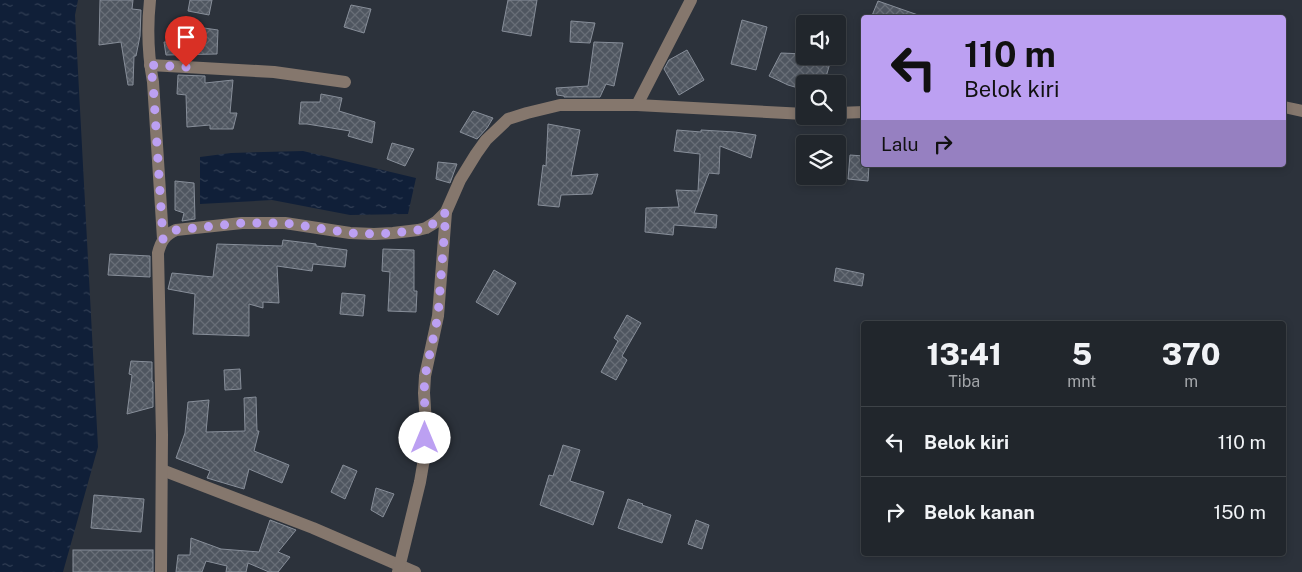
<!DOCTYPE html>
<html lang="id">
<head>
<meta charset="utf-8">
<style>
  :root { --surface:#21262c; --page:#292e34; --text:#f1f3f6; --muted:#a2a5a9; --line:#3e4348 }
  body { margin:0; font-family:"Public Sans",sans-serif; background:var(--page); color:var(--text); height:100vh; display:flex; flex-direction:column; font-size:19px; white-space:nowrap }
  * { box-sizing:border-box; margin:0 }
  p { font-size:16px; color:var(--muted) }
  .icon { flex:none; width:28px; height:28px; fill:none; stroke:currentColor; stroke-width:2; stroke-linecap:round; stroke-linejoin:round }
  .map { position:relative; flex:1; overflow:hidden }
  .drawer { position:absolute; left:861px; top:321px; width:425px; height:235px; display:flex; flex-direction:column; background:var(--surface); border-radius:5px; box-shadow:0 2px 8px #0003,0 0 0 1px var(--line) }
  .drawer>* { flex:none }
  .banner { position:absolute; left:861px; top:15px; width:425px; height:152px; border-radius:5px; box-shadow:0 2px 8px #0003,0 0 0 1px var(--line); background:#bca0f2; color:#111; overflow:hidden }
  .controls { position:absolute; left:796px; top:15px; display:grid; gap:10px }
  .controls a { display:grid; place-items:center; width:50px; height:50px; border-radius:5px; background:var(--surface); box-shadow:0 2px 8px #0003,0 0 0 1px var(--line); font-size:25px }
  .pin { position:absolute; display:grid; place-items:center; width:42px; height:42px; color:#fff; margin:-51px -21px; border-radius:50% 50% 50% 0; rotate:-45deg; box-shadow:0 0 5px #0007 }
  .pin .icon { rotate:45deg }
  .me { position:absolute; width:55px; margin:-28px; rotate:0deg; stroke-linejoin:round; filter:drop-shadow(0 0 4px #0008) }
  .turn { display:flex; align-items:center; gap:18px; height:105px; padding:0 20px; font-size:22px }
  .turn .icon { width:65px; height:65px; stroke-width:2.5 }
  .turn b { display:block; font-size:35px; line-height:42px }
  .then { display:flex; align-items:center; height:48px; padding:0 20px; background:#0003; gap:10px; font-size:19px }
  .eta { display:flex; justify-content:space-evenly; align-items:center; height:85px; text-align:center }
  .eta b { font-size:30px; font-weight:800; line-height:35px }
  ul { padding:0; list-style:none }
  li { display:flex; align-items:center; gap:15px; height:70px; padding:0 20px; border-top:1px solid var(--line) }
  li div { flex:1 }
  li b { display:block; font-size:19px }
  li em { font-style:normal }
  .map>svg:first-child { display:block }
  .water { fill:url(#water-ripples) }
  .building { fill:url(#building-cross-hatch); stroke:#878e99 }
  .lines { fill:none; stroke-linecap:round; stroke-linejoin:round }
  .minor { stroke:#85776d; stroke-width:12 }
  .route { stroke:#bca0f2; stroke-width:9; stroke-dasharray:0 16.2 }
</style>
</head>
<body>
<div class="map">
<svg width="1302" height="572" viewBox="0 0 1302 572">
  <defs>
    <pattern id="water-ripples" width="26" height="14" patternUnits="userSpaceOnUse" patternTransform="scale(1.25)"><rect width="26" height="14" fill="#101f38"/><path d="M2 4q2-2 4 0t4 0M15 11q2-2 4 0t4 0" fill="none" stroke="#323f55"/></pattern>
    <pattern id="building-cross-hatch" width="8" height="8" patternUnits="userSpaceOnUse" patternTransform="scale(1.25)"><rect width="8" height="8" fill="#4f5660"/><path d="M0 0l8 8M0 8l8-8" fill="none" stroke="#686e77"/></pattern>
  </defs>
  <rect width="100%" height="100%" fill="#2c323b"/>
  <g class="water">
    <polygon points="0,0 78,0 75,15 98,447 63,572 0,572"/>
    <polygon points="303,151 416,178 408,214 350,215 272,200 200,204 200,157 231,153"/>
  </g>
  <g class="building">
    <polygon points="100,0 133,0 132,9 141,10 140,36 136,56 134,56 133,85 128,85 121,42 99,45"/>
    <polygon points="190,0 212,0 209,15 188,11"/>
    <polygon points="508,0 537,0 531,36 502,31"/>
    <polygon points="878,1 921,16 920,18 871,18"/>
    <polygon points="351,5 371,9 364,33 344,27"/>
    <polygon points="742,20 767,27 756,70 731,64"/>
    <polygon points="571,21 595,23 590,43 570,42"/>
    <polygon points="204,28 218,30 217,54 166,55 164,42 203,42"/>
    <polygon points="594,42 623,43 614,86 606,84 600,97 564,97 564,96 557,95 556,88 588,86"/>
    <polygon points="687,50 704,80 679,95 664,69 669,60"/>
    <polygon points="781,53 805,54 805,56 832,56 824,84 805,84 805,90 788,85 769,76"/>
    <polygon points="178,75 205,76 205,83 233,80 230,113 237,113 233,129 210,129 210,125 187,127 186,95 177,94"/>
    <polygon points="321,94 342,98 339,111 375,122 372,143 348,136 350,131 307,124 299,124 301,102 320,102"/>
    <polygon points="473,111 493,118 487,128 477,139 460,132"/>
    <polygon points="548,124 580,130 571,176 598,174 592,194 561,195 559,207 538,205 543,165 546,166"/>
    <polygon points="677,130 701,132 701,130 735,132 756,135 751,158 720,146 719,174 709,173 694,213 717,215 716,228 674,225 673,235 645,232 646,208 679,207 676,190 698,191 700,154 674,151"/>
    <polygon points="392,143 414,149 405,166 387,159"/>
    <polygon points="850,155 864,156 864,165 869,165 868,181 848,179"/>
    <polygon points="438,162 457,164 450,183 436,179"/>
    <polygon points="175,181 194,183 195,219 182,221 184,213 175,210"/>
    <polygon points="283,240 316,244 316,246 347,250 345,267 313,264 312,271 277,266 279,303 263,302 263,308 249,304 249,336 193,334 195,294 168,289 172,273 213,277 217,244 282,246"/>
    <polygon points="383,249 414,250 414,291 417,291 416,312 388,311 390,272 382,271"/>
    <polygon points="110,254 150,256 150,277 108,275"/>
    <polygon points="836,268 864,274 862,286 834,281"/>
    <polygon points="494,270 516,283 498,315 476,302"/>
    <polygon points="342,293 365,295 363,316 340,314"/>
    <polygon points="627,315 641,323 622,356 627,360 616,380 601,372 618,341 614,338"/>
    <polygon points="131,361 152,362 152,381 153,382 153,407 127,414 132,375 129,374"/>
    <polygon points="240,369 241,389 225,390 224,370"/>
    <polygon points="256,397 257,431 259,431 254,451 289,465 282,483 249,469 244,489 207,478 210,471 176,458 185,433 188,402 209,400 206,432 245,431 244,398"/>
    <polygon points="563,445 580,450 570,481 604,492 593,525 540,505 549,475 553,476"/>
    <polygon points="343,465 357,471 345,499 331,492"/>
    <polygon points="376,488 394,494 383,517 371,510"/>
    <polygon points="94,495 144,499 141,532 91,528"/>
    <polygon points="628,499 643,504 642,505 671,515 662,543 618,528"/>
    <polygon points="270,520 296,530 278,552 290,557 278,572 269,572 248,563 246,572 226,572 227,566 206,561 202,572 176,572 178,555 190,555 191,538 221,549 259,552"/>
    <polygon points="696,520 709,525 702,549 688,544"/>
    <rect x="73" y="550" width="80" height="22"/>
  </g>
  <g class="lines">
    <g class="minor">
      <path d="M 150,0 C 147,28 148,55 153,82 L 163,239"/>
      <polyline points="150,65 274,72 345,82"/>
      <polyline points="637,105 691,0"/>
      <polyline points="1284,107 1302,111"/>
      <polyline points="838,113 864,112"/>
      <polyline points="162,470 313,528 415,572"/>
      <path d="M 161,572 L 162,435 L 158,253 C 161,241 165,235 176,230 L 242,223 L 285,223 L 350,233 L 374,234 L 393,233 L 418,230 L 426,228 L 436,222 L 446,212"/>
      <polyline points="398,572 420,482 425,453 426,424 424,393 425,376 438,316 446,212 460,180 476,154 486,140 508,119 527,113 560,105 637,105 805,114"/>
    </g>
  </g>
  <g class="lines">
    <polyline class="route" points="186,67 150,65 153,82 163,239 170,233 176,230 242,223 285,223 350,233 374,234 393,233 418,230 426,228 436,222 446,212 438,316 425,376 424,393 426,424 425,438"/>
  </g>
</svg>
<div class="controls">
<a><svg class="icon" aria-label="sound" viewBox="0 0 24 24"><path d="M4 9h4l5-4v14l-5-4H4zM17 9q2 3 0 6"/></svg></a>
<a><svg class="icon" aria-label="search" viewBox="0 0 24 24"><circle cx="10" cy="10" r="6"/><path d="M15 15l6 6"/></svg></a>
<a><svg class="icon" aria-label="layers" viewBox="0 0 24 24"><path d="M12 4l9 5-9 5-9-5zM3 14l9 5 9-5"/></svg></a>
</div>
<div class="pin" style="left:186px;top:67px;background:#d93025"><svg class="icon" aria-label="arrive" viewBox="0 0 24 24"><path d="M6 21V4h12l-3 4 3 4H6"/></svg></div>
<svg class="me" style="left:425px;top:438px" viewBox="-20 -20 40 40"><circle r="19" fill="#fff"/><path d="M0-13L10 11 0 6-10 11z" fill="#bca0f2"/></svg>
<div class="banner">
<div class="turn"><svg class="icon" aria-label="left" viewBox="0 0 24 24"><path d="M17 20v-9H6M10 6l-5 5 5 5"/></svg><div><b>110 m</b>Belok kiri</div></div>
<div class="then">Lalu<svg class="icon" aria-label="right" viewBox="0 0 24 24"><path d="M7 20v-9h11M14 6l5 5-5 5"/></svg></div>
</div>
<section class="drawer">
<div class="eta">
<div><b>13:41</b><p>Tiba</p></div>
<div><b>5</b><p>mnt</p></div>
<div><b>370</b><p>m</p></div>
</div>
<ul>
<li><svg class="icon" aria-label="left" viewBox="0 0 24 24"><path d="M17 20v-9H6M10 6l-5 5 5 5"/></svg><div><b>Belok kiri</b></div><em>110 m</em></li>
<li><svg class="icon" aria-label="right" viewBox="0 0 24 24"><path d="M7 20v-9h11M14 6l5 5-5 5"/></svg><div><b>Belok kanan</b></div><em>150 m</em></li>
</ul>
</section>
</div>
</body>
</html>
